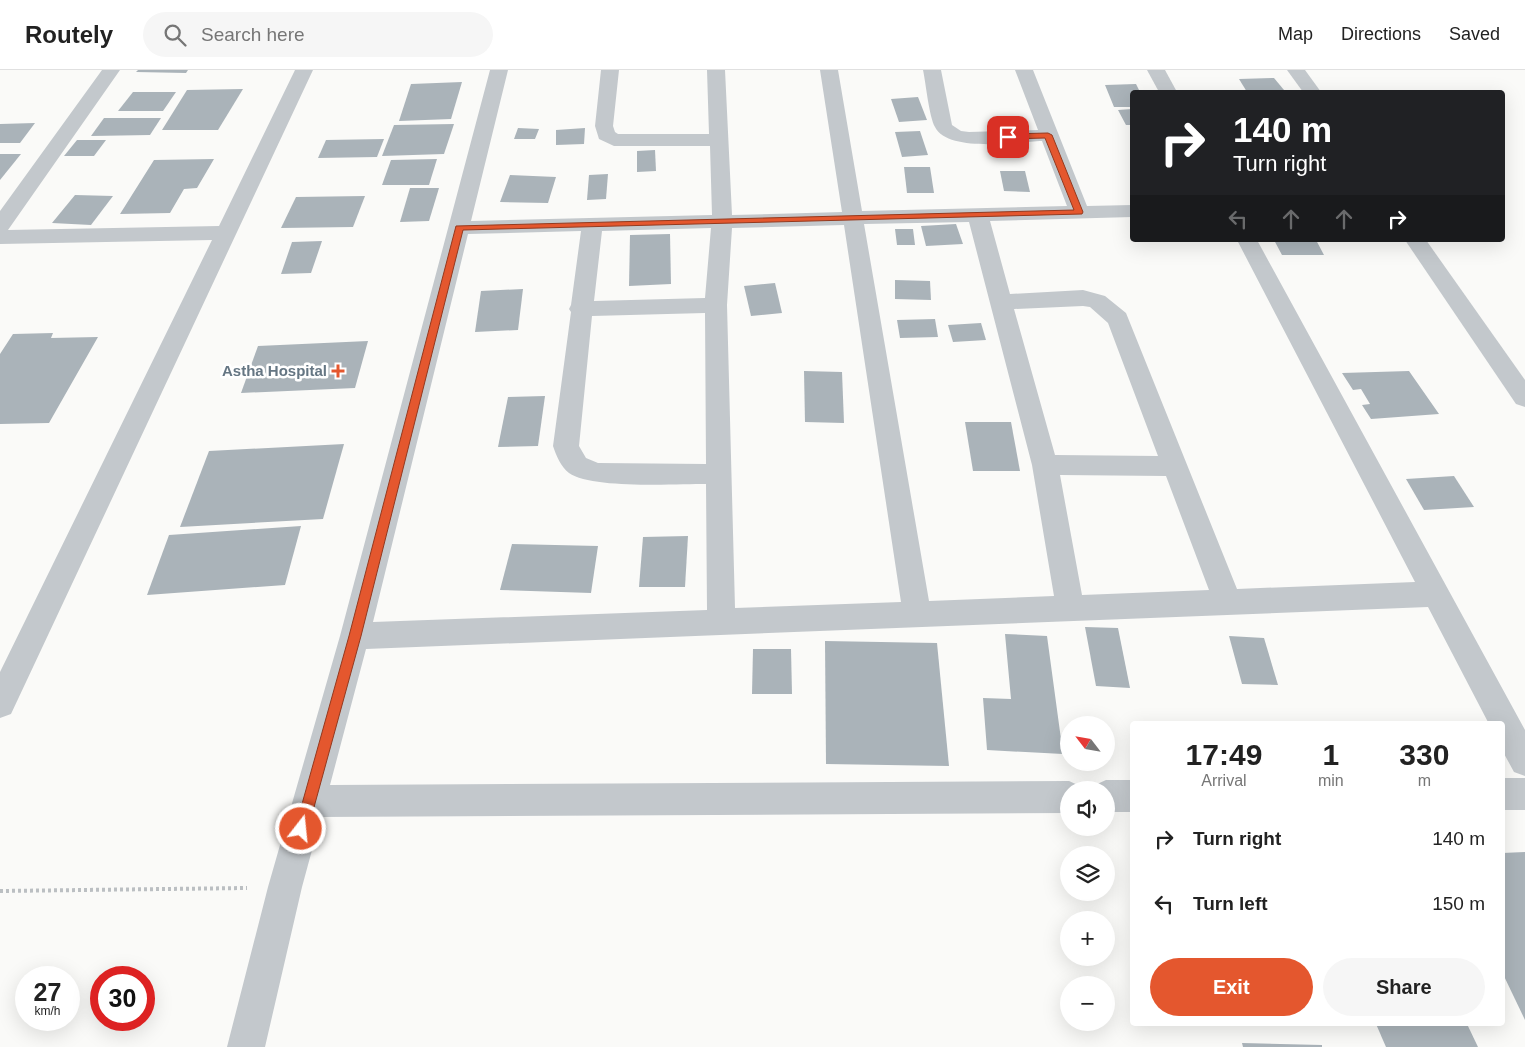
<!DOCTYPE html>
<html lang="en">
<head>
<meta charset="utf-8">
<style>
  :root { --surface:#fff; --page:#f6f6f6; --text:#222; --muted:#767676; --line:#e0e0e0; --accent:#e4572e }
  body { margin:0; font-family:Helvetica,sans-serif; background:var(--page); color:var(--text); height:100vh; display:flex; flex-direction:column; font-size:19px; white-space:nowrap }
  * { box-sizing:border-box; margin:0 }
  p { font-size:16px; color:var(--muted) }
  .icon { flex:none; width:28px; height:28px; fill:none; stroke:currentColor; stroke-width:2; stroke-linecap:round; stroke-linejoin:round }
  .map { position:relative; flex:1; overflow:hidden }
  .drawer { position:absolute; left:1130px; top:651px; width:375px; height:305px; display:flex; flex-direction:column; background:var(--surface); border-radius:5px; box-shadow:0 5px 20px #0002 }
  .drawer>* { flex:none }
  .guide { position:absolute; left:1130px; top:20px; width:375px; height:152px; border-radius:5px; box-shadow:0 5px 20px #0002; background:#202124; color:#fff; overflow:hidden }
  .needle { width:32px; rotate:301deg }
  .tools { position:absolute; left:1060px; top:646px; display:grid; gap:10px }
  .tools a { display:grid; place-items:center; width:55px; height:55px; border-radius:50%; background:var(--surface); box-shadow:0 5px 20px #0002; font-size:25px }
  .speed { position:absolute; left:15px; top:896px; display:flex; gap:10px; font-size:25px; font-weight:700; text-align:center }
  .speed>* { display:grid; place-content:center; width:65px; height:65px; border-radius:50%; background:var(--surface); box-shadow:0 5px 20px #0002; line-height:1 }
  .speed small { font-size:12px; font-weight:400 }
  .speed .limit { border:8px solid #d22; background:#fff; color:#111 }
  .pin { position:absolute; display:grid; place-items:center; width:42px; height:42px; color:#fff; margin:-21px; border-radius:10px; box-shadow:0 2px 8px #0006 }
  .me { position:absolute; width:55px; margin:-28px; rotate:16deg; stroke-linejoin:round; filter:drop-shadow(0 0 4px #0008) }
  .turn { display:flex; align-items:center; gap:18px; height:105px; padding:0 20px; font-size:22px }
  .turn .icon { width:65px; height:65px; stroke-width:2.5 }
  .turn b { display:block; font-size:35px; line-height:42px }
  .lanes { display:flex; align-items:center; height:48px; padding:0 20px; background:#0003; justify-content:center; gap:25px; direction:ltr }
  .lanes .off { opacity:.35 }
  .eta { display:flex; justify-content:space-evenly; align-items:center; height:85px; text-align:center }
  .eta b { font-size:30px; font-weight:800; line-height:35px }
  .primary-button { display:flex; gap:10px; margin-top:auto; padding:10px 20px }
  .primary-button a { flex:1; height:58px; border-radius:30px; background:var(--accent); color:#fff; font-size:20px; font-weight:800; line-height:58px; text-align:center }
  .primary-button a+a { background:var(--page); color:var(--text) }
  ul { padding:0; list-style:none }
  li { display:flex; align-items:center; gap:15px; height:65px; padding:0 20px }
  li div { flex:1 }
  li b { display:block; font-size:19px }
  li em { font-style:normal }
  header { display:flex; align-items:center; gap:30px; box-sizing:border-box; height:70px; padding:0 25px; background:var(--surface); border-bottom:1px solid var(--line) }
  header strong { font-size:24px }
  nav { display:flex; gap:28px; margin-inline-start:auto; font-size:18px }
  .search { width:350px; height:45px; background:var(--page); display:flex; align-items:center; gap:12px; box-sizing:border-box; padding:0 18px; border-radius:28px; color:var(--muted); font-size:19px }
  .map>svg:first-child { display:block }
  .building { fill:#aab3b9 }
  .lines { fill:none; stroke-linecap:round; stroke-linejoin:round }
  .path { stroke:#bbbfc2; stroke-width:4; stroke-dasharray:3 3; stroke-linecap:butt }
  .minor { fill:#c3c8cc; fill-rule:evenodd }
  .route { fill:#e4572e; stroke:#94391e }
  .poi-dot { fill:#e4572e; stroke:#fff; stroke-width:2 }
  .labels { text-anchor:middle; stroke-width:5; stroke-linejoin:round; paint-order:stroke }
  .poi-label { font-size:15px; font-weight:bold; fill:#657683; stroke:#fff; text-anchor:end }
</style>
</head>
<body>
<header>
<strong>Routely</strong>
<div class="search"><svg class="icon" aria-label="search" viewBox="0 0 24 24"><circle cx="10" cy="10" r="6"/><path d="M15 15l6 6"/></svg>Search here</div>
<nav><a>Map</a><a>Directions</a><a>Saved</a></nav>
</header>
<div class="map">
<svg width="1525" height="977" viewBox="0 0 1525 977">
  <rect width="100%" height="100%" fill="#fafaf8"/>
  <g class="building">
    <polygon points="138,0 188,0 186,3 136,2"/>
    <polygon points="1274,8 1284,20 1247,22 1239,9"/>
    <polygon points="462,12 451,49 399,51 411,14"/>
    <polygon points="1136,14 1140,22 1132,22 1132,37 1114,37 1105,15"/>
    <polygon points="243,19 218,60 162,60 187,20"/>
    <polygon points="133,22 176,22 163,41 118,41"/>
    <polygon points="918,27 927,50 899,52 891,29"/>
    <polygon points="1132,39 1132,55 1126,55 1118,40"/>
    <polygon points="104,48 161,48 150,65 91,66"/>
    <polygon points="35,53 20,73 0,73 0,54"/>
    <polygon points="454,54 444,84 382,86 394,55"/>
    <polygon points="518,58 539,59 535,69 514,69"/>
    <polygon points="585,58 584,74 556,75 556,60"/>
    <polygon points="920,61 928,85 902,87 895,62"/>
    <polygon points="384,69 377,87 318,88 326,70"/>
    <polygon points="77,70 106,70 94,86 64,86"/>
    <polygon points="655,80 656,101 637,102 637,81"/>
    <polygon points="0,84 21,84 0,110"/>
    <polygon points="214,89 197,118 184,119 170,143 120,144 154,90"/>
    <polygon points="437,89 429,115 382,115 391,90"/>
    <polygon points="904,97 930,97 934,123 907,123"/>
    <polygon points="1000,101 1025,101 1030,122 1004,121"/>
    <polygon points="608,104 606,129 587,130 589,105"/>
    <polygon points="510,105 556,107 548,133 500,132"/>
    <polygon points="410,118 439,118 429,151 400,152"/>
    <polygon points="75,125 113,126 91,155 52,153"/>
    <polygon points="365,126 353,157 281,158 296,127"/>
    <polygon points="956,154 963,174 926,176 921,156"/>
    <polygon points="895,159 913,159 915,175 897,175"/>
    <polygon points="670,164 671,214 629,216 630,165"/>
    <polygon points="1274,170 1316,170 1324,185 1282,185"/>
    <polygon points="322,171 311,203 281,204 292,172"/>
    <polygon points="895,210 930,211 931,230 895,229"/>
    <polygon points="775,213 782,243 751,246 744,216"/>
    <polygon points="523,219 518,260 475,262 481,221"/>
    <polygon points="935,249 938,267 900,268 897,250"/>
    <polygon points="981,253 986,270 953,272 948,255"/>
    <polygon points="53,263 51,268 98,267 49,353 0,354 0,284 13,264"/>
    <polygon points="368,271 355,318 241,323 258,276"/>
    <polygon points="804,301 842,302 844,353 805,352"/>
    <polygon points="1409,301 1439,344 1371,349 1362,335 1370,334 1361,319 1353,320 1342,303"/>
    <polygon points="545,326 538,376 498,377 508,327"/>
    <polygon points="965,352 1011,352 1020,401 973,401"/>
    <polygon points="344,374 323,449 180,457 209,381"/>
    <polygon points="1454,406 1474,437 1424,440 1406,409"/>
    <polygon points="301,456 285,515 147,525 169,465"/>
    <polygon points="688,466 685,517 639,517 643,467"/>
    <polygon points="512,474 598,476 591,523 500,520"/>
    <polygon points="1085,557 1118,558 1130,618 1096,616"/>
    <polygon points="1005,564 1047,566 1063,684 987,680 983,628 1011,629"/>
    <polygon points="1229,566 1264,568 1278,615 1242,614"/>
    <polygon points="825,571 937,573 949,696 826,694"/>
    <polygon points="753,579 791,579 792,624 752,624"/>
    <polygon points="1525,782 1525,950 1502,902 1502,783"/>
    <polygon points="1376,954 1467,954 1478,977 1386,977"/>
    <polygon points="1242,973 1322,975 1322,977 1243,977"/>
  </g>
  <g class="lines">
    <polyline class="path" points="0,821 247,818"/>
    <g class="minor">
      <polygon points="102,0 120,0 8,160 219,156 295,0 313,0 11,644 0,648 0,602 212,170 0,174 0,141"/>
      <path d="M 490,0 L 508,0 L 471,151 L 712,145 L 710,76 L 614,76 L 599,69 L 595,56 L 601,0 L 619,0 L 613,56 L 615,62 L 618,64 L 709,64 L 707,0 L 725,0 L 732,145 L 842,142 L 820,0 L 838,0 L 862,141 L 1067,136 L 1042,71 C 1017,72 948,83 935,57 C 929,46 926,14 923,0 L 941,0 L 952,55 L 961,61 L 969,62 L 1038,60 L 1015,0 L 1033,0 L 1087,136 L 1132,135 L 1132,147 L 990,151 L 1010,224 L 1083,220 L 1105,226 L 1126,243 L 1237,519 L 1415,512 L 1237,170 L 1257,170 L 1525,660 L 1525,706 L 1514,702 L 1502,680 L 1502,654 L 1489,654 L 1428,537 L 366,579 L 330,715 L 1069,711 L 1080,716 L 1082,720 L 1069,720 L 1069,743 L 321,747 L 302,817 L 265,977 L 227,977 L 268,817 L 340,566 ZM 969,152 L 1032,395 L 1054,526 L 929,531 L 864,154 ZM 844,155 L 901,532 L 735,538 L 727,235 L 732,158 ZM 711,158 L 705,228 L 594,231 L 602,161 ZM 581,161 L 571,235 L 569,239 L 571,242 L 553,376 C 556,385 561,397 569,403 C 591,419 675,414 706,414 L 707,540 L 373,552 L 468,164 ZM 1083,236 L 1090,237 L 1108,253 L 1158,386 L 1055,385 L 1014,239 ZM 705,243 L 706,394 L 598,393 L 586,388 L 579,376 L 592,246 ZM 1060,405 L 1166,406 L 1209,520 L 1082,525 Z"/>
      <polygon points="1147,0 1165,0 1177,22 1159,22"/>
      <polygon points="1287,0 1305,0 1321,22 1303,22"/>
      <polygon points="1405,170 1426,170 1525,310 1525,337 1516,334"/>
      <rect x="1502" y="708" width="23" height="32"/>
      <polygon points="1106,710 1132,710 1132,742 1106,742 1106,720 1092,720 1095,715"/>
    </g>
  </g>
  <polygon class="route" points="1048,63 1052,65 1083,142 1082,144 463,160 361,566 308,759 306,763 301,765 297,763 295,759 349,566 456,156 1074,140 1045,68 1008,69 1005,67 1008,64"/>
  <path class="poi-dot" d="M335.5 293.5h5v5h5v5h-5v5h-5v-5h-5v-5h5z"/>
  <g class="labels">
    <g class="poi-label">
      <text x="327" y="306">Astha Hospital</text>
    </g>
  </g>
</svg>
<div class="tools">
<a><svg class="needle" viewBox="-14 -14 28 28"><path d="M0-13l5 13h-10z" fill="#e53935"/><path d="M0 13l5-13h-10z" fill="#767676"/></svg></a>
<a><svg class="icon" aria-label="sound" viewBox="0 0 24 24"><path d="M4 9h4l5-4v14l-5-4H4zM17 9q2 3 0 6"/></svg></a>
<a><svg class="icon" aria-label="layers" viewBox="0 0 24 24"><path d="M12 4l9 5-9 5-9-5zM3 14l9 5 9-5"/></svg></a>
<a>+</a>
<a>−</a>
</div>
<div class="speed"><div>27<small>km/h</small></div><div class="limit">30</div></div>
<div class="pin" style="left:1008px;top:67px;background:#d93025"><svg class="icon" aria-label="arrive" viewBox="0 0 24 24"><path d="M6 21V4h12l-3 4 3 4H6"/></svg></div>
<svg class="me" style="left:301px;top:759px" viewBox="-20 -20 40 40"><circle r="17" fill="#e4572e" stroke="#fff" stroke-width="3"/><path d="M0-11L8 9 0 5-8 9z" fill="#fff"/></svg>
<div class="guide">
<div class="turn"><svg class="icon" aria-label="right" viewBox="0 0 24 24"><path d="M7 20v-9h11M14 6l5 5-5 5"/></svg><div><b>140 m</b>Turn right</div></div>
<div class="lanes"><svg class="icon off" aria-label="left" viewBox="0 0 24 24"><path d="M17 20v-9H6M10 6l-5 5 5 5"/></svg><svg class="icon off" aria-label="ahead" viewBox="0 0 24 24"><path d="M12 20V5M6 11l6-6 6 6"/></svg><svg class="icon off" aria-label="ahead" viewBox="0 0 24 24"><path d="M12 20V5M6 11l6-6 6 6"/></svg><svg class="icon" aria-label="right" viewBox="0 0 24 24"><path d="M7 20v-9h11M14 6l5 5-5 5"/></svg></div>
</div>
<section class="drawer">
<div class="eta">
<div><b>17:49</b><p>Arrival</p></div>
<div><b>1</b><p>min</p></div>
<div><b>330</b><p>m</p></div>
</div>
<ul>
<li><svg class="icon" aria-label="right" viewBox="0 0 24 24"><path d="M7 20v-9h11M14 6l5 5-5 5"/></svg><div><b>Turn right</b></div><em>140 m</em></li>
<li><svg class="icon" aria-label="left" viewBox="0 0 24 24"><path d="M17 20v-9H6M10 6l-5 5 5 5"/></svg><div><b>Turn left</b></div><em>150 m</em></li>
</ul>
<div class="primary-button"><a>Exit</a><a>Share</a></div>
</section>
</div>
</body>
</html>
